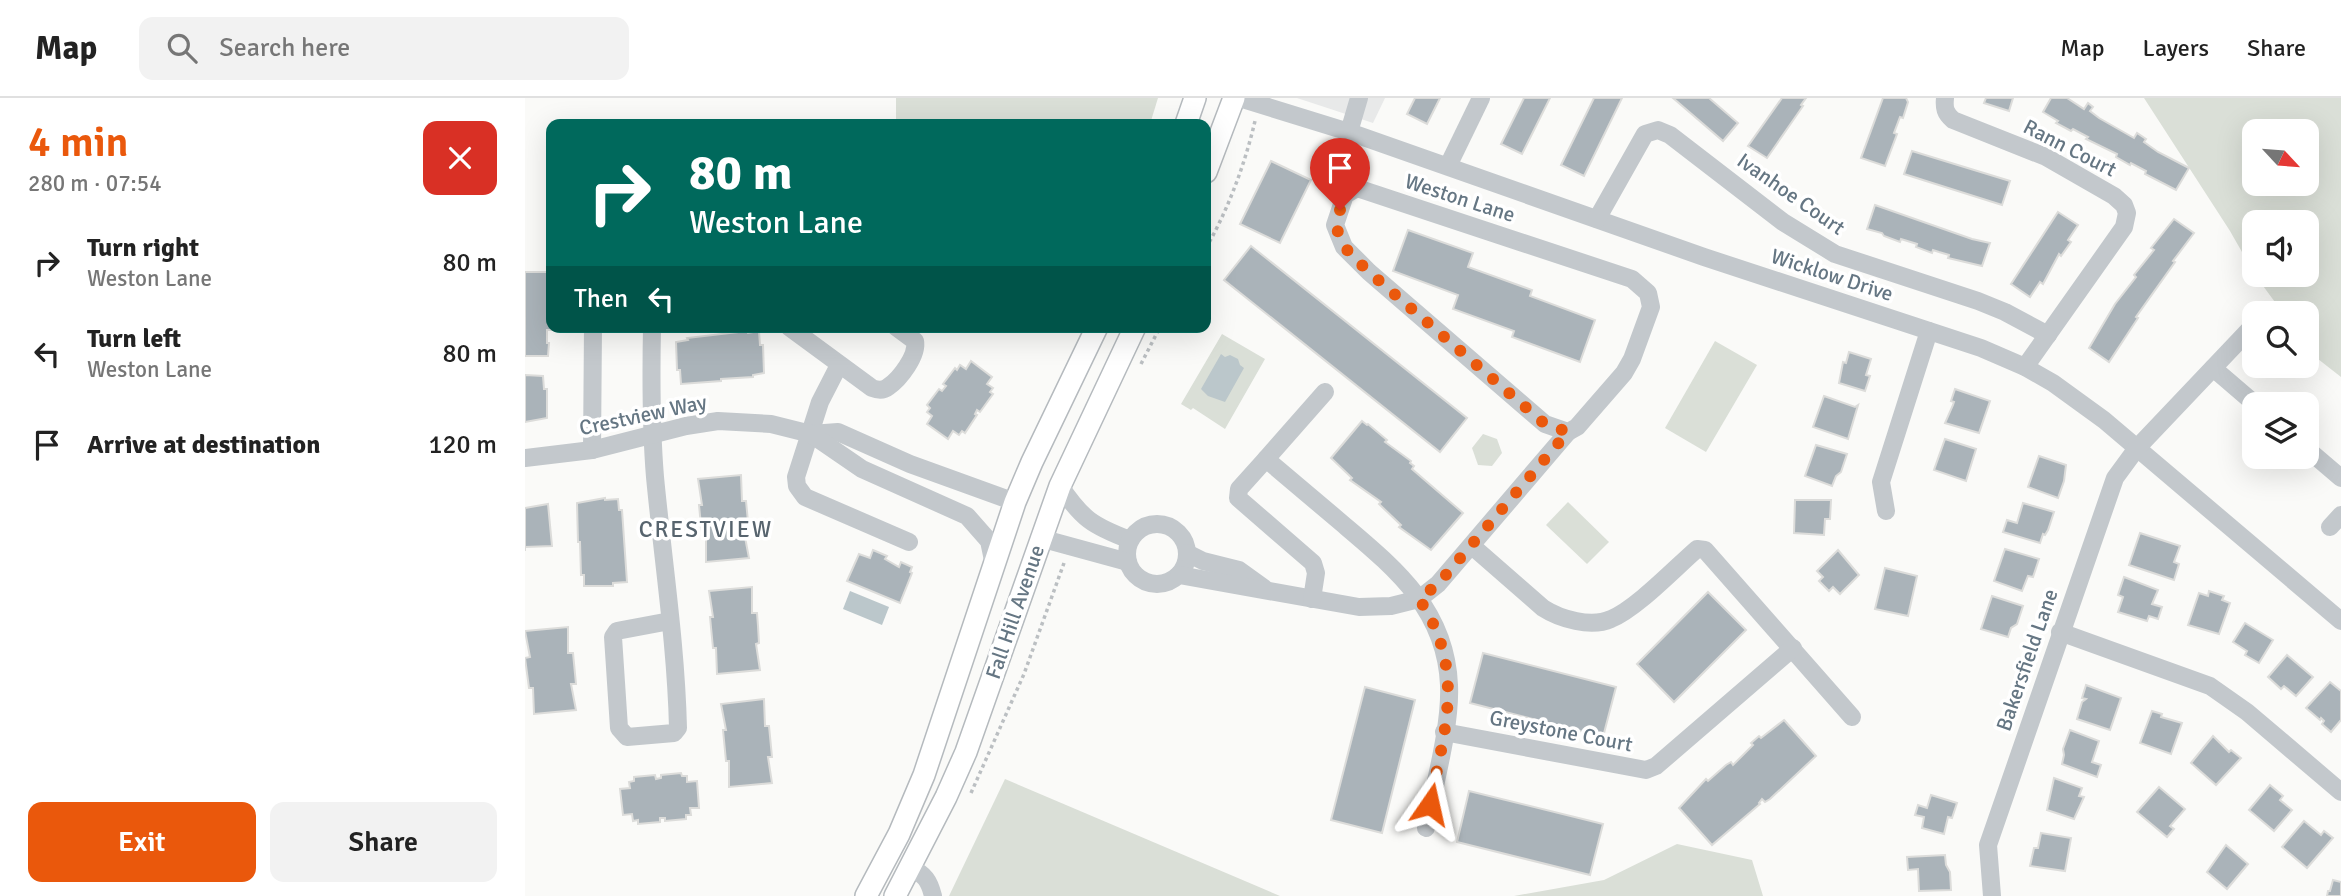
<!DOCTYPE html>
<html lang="en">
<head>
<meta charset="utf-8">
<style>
  :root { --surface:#fff; --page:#f2f2f2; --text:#222; --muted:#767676; --line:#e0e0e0; --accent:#ea580c }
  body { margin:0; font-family:Signika,sans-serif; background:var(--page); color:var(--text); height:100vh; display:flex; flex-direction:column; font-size:26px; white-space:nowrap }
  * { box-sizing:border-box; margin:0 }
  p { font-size:23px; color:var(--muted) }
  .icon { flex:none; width:38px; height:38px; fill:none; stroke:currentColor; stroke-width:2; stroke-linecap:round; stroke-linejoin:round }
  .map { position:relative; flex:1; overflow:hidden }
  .details { display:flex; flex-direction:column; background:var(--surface); width:525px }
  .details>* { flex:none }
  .top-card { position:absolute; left:21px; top:21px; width:665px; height:214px; border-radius:14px; box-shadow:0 7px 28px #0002; background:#00695c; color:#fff; overflow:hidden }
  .needle { width:46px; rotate:116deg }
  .fabs { position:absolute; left:1717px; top:21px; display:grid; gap:14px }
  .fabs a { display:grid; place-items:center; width:77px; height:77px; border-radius:14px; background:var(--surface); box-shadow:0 7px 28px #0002; font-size:35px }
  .pin { position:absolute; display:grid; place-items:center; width:60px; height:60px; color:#fff; margin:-72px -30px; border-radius:50% 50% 50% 0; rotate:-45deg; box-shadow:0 0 7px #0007 }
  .pin .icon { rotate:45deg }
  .me { position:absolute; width:77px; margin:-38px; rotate:11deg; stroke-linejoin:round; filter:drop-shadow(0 0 5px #0008) }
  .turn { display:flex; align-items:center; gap:24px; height:147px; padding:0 28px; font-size:32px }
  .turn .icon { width:91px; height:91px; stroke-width:2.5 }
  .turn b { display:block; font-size:49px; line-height:60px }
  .then { display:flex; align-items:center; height:66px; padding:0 28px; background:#0003; gap:14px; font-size:26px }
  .round { display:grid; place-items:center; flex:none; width:74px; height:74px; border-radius:14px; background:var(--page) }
  .summary { display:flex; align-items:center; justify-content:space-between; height:119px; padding:0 28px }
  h1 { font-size:42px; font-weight:600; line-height:52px; color:var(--accent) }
  .primary-button { display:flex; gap:14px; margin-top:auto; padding:14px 28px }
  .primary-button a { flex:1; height:80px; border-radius:14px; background:var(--accent); color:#fff; font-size:28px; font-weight:600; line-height:80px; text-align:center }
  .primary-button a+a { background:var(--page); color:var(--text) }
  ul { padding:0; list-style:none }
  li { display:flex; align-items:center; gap:21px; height:91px; padding:0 28px }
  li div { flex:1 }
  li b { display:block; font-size:26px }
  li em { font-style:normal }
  header { display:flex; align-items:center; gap:42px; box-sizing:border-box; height:98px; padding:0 35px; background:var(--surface); border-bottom:2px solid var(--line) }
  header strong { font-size:33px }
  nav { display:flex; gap:38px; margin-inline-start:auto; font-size:24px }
  .search { width:490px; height:63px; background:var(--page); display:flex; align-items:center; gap:18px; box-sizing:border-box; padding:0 24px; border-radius:14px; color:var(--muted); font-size:26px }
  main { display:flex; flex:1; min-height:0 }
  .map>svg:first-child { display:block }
  .built { fill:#e8e9e9 }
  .green { fill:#dadfd7; fill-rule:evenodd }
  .water { fill:#bbc7cb }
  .building { fill:#aab3b9; stroke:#dcdcda; stroke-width:2 }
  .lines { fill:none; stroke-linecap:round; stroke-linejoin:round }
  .major-casing { stroke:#b5babe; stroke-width:24 }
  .path { stroke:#bbbfc2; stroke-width:3.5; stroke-dasharray:3.5 3.5; stroke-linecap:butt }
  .minor { stroke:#c3c8cc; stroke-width:18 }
  .major { stroke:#fff; stroke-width:21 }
  .route { stroke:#ea580c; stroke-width:12; stroke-dasharray:0 21.6 }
  .labels { text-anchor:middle; stroke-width:7; stroke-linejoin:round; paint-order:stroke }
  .street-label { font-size:21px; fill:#657683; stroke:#fff }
  .neighbourhood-label { font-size:23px; letter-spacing:2px; fill:#57646e; stroke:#fff }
</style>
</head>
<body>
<header>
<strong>Map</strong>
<div class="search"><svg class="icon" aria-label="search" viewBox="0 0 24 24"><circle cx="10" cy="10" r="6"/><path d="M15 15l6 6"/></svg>Search here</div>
<nav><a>Map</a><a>Layers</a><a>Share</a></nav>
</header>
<main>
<section class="details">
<div class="summary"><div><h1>4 min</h1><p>280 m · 07:54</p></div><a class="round" style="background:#d93025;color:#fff"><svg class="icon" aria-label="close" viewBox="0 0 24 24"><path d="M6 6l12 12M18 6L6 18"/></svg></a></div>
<ul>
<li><svg class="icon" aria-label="right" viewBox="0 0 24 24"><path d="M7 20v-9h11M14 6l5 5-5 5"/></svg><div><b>Turn right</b><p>Weston Lane</p></div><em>80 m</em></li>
<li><svg class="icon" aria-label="left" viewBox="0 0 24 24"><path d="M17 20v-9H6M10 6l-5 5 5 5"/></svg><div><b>Turn left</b><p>Weston Lane</p></div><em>80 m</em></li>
<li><svg class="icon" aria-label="arrive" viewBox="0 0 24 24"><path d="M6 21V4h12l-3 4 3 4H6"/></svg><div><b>Arrive at destination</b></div><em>120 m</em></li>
</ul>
<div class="primary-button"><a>Exit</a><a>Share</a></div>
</section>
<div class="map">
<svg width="1816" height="798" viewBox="0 0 1816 798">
  <rect width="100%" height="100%" fill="#fafaf8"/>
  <polygon class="built" points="772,0 860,0 848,25"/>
  <g class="green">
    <polygon points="371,0 633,0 625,26 371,26"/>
    <path d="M 1619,0 L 1816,0 L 1816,279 L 1793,261 L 1782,246 L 1782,215 L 1758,215 L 1730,177 L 1782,177 L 1782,124 L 1729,124 L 1729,175 L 1705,133 ZM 1729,33 L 1782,33 L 1782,86 L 1729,86 Z"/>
    <polygon points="697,236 740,261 700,331 668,310 666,312 656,306"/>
    <polygon points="1190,243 1232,267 1181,354 1140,330"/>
    <polygon points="958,336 972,341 977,355 967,368 953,367 947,350"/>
    <polygon points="1043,404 1084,444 1062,466 1021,427"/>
    <polygon points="480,681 755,798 424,798"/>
    <polygon points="1152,746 1227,762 1238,798 989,798 1079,782"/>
  </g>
  <g class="water">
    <polygon points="696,256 700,259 705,257 713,261 715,267 719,270 700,304 683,298 676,291"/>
    <polygon points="325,493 364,509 357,527 318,511"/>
  </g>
  <g class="building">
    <polygon points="890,0 915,0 902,26 882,16"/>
    <polygon points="999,0 1025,0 997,56 976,46"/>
    <polygon points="1069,0 1097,0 1059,78 1036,67"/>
    <polygon points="1148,0 1184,0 1213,25 1198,43"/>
    <polygon points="1257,0 1281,0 1276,7 1278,8 1242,60 1223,48"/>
    <polygon points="1358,0 1381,0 1383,4 1378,20 1375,19 1369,35 1372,36 1360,68 1336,60"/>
    <polygon points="1461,0 1488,0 1484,13 1459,5"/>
    <polygon points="1526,0 1542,0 1559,11 1563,5 1568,9 1565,13 1574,20 1609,40 1612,35 1621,41 1619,44 1633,54 1664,70 1651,92 1620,76 1621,73 1606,65 1605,67 1591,59 1592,56 1561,41 1563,39 1548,31 1546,33 1531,25 1533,23 1518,14"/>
    <polygon points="1387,53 1485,83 1477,107 1379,76"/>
    <polygon points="746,63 786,82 755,145 715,126"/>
    <polygon points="1350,107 1447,141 1465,145 1457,168 1423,160 1424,157 1414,154 1408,152 1407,155 1391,149 1392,146 1376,141 1375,144 1359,138 1357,135 1342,131"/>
    <polygon points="1533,114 1553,127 1543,142 1546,144 1536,158 1534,156 1518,186 1515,184 1505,199 1486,186"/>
    <polygon points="1649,121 1669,135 1648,163 1650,164 1611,219 1613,220 1584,264 1564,250 1590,206 1611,179 1609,177 1629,152 1626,150"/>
    <polygon points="883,132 948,155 943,169 1007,192 1005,198 1070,222 1055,264 987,239 989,233 928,211 933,197 868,173"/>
    <polygon points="726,148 942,320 915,354 699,182"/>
    <polygon points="0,174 26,174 23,201 26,201 26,232 22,232 22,245 24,245 23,258 0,258"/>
    <polygon points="222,233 223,235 234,233 235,247 238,247 239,275 228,277 228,279 196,281 196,283 156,286 155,272 152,272 151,244 163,242 162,240"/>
    <polygon points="1324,254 1346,261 1341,277 1345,278 1340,293 1314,285 1318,264 1321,265"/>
    <polygon points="446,263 467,279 462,286 468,290 465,294 468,296 455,314 452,312 450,316 452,317 440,335 437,333 434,337 428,333 423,341 402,326 407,318 402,314 405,310 402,307 414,291 417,293 421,288 418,286 430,270 432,272 435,267 441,271"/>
    <polygon points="0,277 18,278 19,291 22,291 22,320 0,324"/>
    <polygon points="1430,291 1465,303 1454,335 1420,325 1428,307 1429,304 1426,303"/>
    <polygon points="1299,298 1330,309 1333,307 1323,341 1288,329"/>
    <polygon points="837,323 842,327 843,326 862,342 860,344 886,363 885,365 889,368 887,371 938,415 906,452 874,429 876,427 854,406 856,404 825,382 827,380 806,360"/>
    <polygon points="1420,341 1451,351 1441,383 1409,372"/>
    <polygon points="1291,347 1322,356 1316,374 1311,378 1307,388 1280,378"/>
    <polygon points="1514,358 1541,367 1539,383 1533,400 1503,389"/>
    <polygon points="216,377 217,403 221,403 224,434 219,434 224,460 181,464 181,438 177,438 174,407 177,407 173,381"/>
    <polygon points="80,400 80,402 93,401 94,412 97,412 102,484 88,485 88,488 59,488 59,477 56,477 55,444 53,444 52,405"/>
    <polygon points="1270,402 1306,402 1305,421 1300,421 1299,437 1269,435"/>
    <polygon points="1498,405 1529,414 1523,432 1520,437 1518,436 1515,445 1478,434 1482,422 1492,425"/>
    <polygon points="23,406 27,448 0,449 0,453 0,410"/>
    <polygon points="1615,435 1655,448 1649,464 1654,466 1649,482 1604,467"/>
    <polygon points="1480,451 1514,461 1508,479 1503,478 1497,493 1469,483"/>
    <polygon points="348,452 362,458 360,461 374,469 376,464 387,469 385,474 387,475 375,505 322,483 334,456 345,460"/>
    <polygon points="1313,452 1334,477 1315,496 1308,489 1304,493 1294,483 1298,479 1292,473"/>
    <polygon points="1360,470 1392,478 1383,518 1350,511"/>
    <polygon points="1599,479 1633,492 1627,506 1637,509 1633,521 1624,518 1622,523 1593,514 1598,499 1593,497"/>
    <polygon points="227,489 227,515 232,515 233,528 234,545 231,546 235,572 192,576 191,550 188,550 185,519 188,519 184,493"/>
    <polygon points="1684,493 1699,498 1697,502 1705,505 1694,536 1663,527 1674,495 1683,498"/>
    <polygon points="1183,494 1221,532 1149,604 1112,566"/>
    <polygon points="1467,498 1498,508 1492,526 1486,530 1483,539 1456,531"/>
    <polygon points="1720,525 1748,542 1734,565 1720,557 1722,553 1708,544"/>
    <polygon points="43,529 43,555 48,555 51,586 46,586 51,612 9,616 8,590 4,590 0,560 5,559 0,533"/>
    <polygon points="958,555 1091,589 1078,639 945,605"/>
    <polygon points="1762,557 1788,579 1771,598 1759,588 1756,591 1743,579"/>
    <polygon points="1805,584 1816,593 1816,622 1806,634 1797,626 1799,623 1796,620 1795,622 1781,610"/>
    <polygon points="1561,587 1596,600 1585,632 1552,621 1557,604 1561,601 1557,600"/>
    <polygon points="840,589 890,602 857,735 806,722"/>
    <polygon points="239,601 240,628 244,628 247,659 243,659 247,685 204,689 204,663 201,663 198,632 201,632 196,606"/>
    <polygon points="1627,613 1637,616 1636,619 1657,625 1646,656 1615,645"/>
    <polygon points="1259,622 1291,658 1245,701 1240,704 1237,701 1234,705 1235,706 1187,747 1154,710 1181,681 1183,683 1201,667 1206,664 1208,667 1228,647 1226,645 1234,638 1236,640"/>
    <polygon points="1545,632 1574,643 1567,664 1576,667 1572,679 1537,666 1539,657 1538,651"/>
    <polygon points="1688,638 1704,654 1706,652 1716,660 1691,687 1666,665"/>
    <polygon points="156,675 157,678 162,678 162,684 172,683 174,710 165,710 166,717 161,717 161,721 140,723 140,720 135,720 135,724 113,726 113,722 108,723 107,716 98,717 95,691 105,690 104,684 109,683 109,679 130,677 131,681 136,680 136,677"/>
    <polygon points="1529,680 1557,690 1554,698 1559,699 1549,721 1522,712"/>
    <polygon points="1745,687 1758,698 1755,702 1767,712 1749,733 1724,712"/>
    <polygon points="1634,689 1660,711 1645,728 1649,731 1642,739 1612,714"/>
    <polygon points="944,693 1078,726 1065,777 932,744"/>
    <polygon points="1406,697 1432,705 1427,720 1423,719 1419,736 1397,730 1399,719 1390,717 1393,707 1402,710"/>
    <polygon points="1779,723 1796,737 1799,733 1808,740 1782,770 1757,749"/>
    <polygon points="1516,735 1546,740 1540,773 1505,768 1509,750 1513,750"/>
    <polygon points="1701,747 1723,766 1702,791 1682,774"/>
    <polygon points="1420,757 1421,767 1425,774 1426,792 1394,793 1393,771 1383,772 1382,759"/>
    <polygon points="1808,782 1816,784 1816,798 1802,798 1803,793 1805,793"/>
  </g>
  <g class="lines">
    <g class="major-casing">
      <g id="major">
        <polyline points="661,26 670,0"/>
        <polyline points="681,74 709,0"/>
        <polyline points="341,798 374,736 399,677 490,404 507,364 572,229"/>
        <polyline points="370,798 421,699 441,654 535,388 610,229"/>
      </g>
    </g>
    <g class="path">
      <path d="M 681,150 C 703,112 720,66 730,23"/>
      <polyline points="616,266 635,229"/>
      <polyline points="446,695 499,576 539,465"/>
    </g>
    <g class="minor">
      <polyline points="714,0 824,34 1179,159 1456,250 1500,269 1528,285 1579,322 1816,523"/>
      <path d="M 1420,0 C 1419,10 1420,15 1428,22 L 1521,59 L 1589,98 L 1599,107 L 1602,115 L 1599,129 L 1500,269"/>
      <polyline points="824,34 834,0"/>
      <polyline points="923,68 956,0"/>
      <polygon points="832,90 1107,181 1123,195 1126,209 1107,261 1099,275 1052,329 1043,334 1020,326 844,174 819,149 810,127 820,97"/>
      <polyline points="1072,121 1120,36 1133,32 1145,37 1258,124 1310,156 1453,203 1480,214 1523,237"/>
      <path d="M 127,229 C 126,279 126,330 130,379 C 138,463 151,546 153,630 L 149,635 L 102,639 L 94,630 L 88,539 L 92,533 L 97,532 L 145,523"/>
      <path d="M 264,229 L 347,290 C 352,292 358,293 363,289 C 375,281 393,257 390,243 L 371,229"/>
      <polyline points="314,267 295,304 271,379 272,388 280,399 384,444"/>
      <polyline points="1688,270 1730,306"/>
      <polyline points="286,336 313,334 385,366 490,404"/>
      <polyline points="1782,351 1816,380"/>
      <polyline points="67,352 68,229"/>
      <polyline points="0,360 67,352 161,328 193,323 246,326 286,336 337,371 442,418 464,443 469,467"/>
      <polyline points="741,361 800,294"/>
      <path d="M 535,388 C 557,421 568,428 605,442"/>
      <polyline points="1361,413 1356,384 1404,233"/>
      <circle cx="632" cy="456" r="30"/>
      <polyline points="1805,429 1816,417"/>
      <polyline points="515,440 603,464"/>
      <path d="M 947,448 L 1018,510 C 1035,521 1066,530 1086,521 C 1111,511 1150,470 1172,451 L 1180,452 L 1327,619"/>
      <polyline points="662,455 678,463 714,472 739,490"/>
      <polyline points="654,477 834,509 866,508 894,501 913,486 1043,334"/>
      <path d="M 787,501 L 791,475 L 788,465 L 713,400 L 714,391 L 741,361 C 767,383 793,405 819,427 C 871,471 921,512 924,587 C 926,628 909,688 901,730"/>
      <polyline points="1535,534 1685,588 1722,614 1816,694"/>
      <polyline points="919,634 1121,672 1131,668 1268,550"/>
      <path d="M 385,769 C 400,777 404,782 408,798"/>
      <polyline points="1467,798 1463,747 1590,380 1612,350 1725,231"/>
    </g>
    <use href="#major" class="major"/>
  </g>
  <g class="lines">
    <path class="route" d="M 815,112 C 805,142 824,154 844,174 L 1020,326 L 1043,334 L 913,486 L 894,501 C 941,571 920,630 905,706"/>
  </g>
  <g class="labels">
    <g class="street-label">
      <text transform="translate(1545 50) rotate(27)" y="7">Rann Court</text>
      <text transform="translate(1266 96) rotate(35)" y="7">Ivanhoe Court</text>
      <text transform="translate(935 100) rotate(18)" y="7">Weston Lane</text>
      <text transform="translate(1307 177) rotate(18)" y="7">Wicklow Drive</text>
      <text transform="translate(118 317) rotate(-12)" y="7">Crestview Way</text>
      <text transform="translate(490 514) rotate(-71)" y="7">Fall Hill Avenue</text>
      <text transform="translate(1502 562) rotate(-71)" y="7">Bakersfield Lane</text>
      <text transform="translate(1036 633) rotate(11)" y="7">Greystone Court</text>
    </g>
    <g class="neighbourhood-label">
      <text x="181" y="439">CRESTVIEW</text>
    </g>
  </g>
</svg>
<div class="fabs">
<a><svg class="needle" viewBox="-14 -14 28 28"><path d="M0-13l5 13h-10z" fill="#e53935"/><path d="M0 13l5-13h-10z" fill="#767676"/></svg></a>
<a><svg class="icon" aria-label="sound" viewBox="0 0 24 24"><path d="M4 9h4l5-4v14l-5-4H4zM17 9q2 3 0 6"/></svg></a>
<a><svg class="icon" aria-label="search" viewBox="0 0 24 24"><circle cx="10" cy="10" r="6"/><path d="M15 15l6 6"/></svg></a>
<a><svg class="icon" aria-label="layers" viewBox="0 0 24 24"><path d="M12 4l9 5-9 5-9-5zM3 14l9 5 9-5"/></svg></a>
</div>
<div class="pin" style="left:815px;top:112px;background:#d93025"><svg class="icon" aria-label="arrive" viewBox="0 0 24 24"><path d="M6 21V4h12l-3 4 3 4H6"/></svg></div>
<svg class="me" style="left:905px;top:706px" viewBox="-20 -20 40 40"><path d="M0-17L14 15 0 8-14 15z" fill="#ea580c" stroke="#fff" stroke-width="4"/></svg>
<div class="top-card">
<div class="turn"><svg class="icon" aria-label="right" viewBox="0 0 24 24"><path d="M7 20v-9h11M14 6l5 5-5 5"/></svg><div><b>80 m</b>Weston Lane</div></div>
<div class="then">Then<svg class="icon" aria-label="left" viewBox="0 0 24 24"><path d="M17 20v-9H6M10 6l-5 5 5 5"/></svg></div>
</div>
</div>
</main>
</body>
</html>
